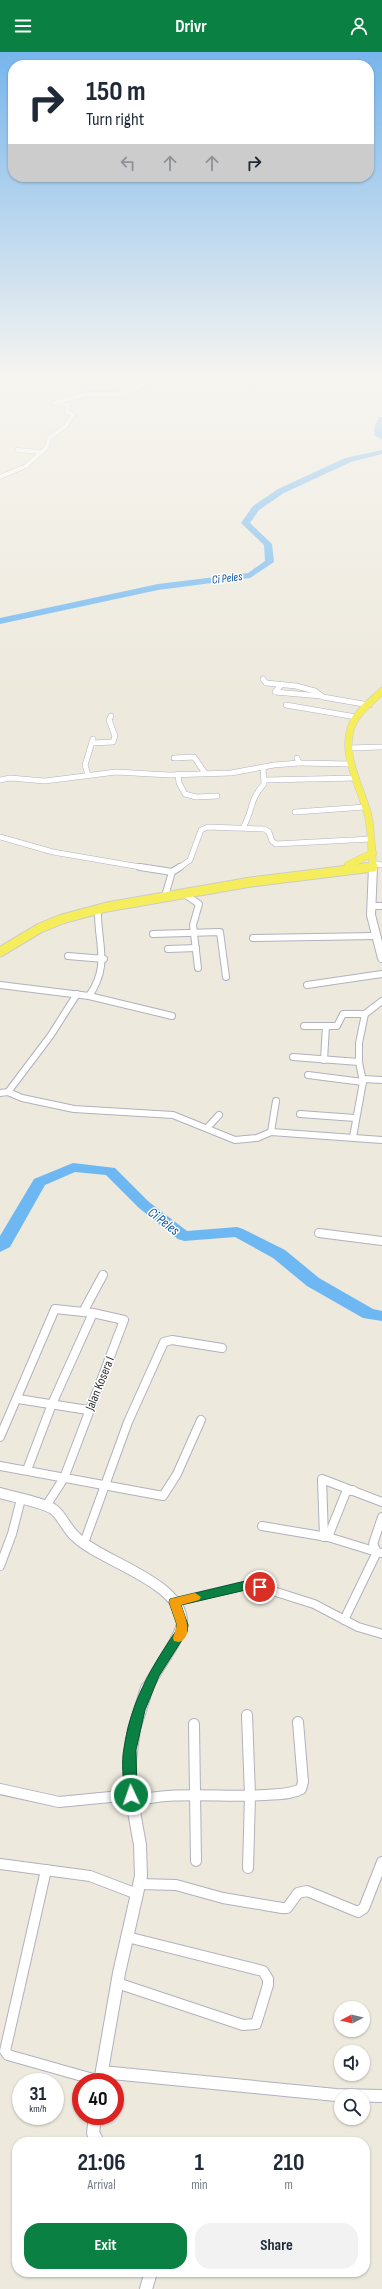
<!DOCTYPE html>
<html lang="en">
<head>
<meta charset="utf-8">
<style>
  :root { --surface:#fff; --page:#f2f2f3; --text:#1f2937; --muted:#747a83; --accent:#0b8043 }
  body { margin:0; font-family:"Sofia Sans Condensed",sans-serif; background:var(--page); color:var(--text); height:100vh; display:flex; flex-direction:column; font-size:15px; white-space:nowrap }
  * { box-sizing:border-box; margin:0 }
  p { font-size:13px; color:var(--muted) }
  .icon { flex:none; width:22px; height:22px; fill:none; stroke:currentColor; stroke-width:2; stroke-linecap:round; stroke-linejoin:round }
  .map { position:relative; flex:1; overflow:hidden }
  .panel { position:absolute; left:12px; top:2085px; width:358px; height:140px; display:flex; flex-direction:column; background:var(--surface); border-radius:16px; box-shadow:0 1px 3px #0004 }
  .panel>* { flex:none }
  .guide { position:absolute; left:8px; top:8px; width:366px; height:122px; border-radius:16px; box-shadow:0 1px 3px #0004; background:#fff; color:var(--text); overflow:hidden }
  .needle { width:26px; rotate:263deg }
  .controls { position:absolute; left:334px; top:1949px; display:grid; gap:8px }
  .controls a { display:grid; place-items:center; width:36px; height:36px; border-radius:50%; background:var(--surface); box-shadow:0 1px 3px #0004; font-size:20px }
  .speed { position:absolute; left:12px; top:2021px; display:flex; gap:8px; font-size:20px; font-weight:700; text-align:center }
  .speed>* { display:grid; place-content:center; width:52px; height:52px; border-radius:50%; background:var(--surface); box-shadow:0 1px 3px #0004; line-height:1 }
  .speed small { font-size:10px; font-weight:400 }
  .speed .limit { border:6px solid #d22; background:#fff; color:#111 }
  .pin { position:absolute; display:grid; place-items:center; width:34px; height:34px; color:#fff; margin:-17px; border:2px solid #fff; border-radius:50%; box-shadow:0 1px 4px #0007 }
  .me { position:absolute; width:44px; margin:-22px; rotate:357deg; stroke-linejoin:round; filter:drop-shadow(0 0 3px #0008) }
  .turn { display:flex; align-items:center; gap:14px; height:84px; padding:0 12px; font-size:18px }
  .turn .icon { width:52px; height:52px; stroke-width:2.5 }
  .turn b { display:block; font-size:28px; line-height:34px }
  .lanes { display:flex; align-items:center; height:38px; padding:0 12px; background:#0003; justify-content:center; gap:20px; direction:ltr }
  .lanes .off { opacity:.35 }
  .eta { display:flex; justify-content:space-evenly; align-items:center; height:68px; text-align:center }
  .eta b { font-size:24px; font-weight:700; line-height:28px }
  .button { display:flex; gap:8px; margin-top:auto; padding:8px 12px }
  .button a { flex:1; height:46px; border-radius:16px; background:var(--accent); color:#fff; font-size:16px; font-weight:700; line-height:46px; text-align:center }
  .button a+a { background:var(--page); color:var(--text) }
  header { display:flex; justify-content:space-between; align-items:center; height:52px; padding:0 12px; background:var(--accent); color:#fff; font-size:18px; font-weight:700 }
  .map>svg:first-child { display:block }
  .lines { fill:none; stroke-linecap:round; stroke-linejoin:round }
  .river { fill:#6db7f2; fill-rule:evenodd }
  .minor-far4-casing { stroke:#b1b1bf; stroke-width:5 }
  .minor-far3-casing { stroke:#b1b1bf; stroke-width:6 }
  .minor-far2-casing { stroke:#b1b1bf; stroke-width:8 }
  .minor-far1-casing { stroke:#b1b1bf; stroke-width:10 }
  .minor-casing { stroke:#b1b1bf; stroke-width:12 }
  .tertiary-far1-casing { stroke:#b1b1bf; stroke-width:12 }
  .tertiary-casing { stroke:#b1b1bf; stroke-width:14 }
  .secondary-casing { stroke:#b1b1bf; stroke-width:10 }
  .primary-far1-casing { stroke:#ccc; stroke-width:8 }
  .primary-casing { stroke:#ccc; stroke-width:11 }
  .minor-far4 { stroke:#fff; stroke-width:4 }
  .minor-far3 { stroke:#fff; stroke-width:5 }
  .minor-far2 { stroke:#fff; stroke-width:6 }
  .minor-far1 { stroke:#fff; stroke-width:8 }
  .minor { stroke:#fff; stroke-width:10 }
  .tertiary-far1 { stroke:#fff; stroke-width:10 }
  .tertiary { stroke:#fff; stroke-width:12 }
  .secondary { stroke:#fff; stroke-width:8 }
  .primary-far1 { stroke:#f5ed5b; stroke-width:7 }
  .primary { stroke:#f5ed5b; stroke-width:9 }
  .route { fill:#0b8043; stroke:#07532c }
  .slow { fill:#f59e0b }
  .labels { text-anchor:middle; stroke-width:3; stroke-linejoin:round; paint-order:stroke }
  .far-water-label { font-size:12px; font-style:italic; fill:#0a51a1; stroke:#fff }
  .street-label { font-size:13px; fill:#2b2b2b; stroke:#fff }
  .water-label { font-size:14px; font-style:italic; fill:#0a51a1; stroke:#fff }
</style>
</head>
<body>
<header><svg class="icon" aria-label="menu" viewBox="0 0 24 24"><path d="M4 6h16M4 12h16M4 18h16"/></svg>Drivr<svg class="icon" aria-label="person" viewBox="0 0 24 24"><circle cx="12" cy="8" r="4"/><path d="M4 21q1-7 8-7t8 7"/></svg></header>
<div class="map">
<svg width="382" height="2237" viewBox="0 0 382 2237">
  <rect width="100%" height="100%" fill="#ede9dd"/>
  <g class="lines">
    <g class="river">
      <polygon points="379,365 382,365 382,388 374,383 375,373"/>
      <polygon points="382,398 382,402 351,410 284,441 259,458 250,471 272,492 274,510 250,526 158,538 0,572 0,566 158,532 248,521 265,509 264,493 241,471 253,454 278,437 345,406"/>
      <polygon points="73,1111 115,1116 149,1150 187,1179 237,1175 243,1177 285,1198 319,1226 373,1257 382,1259 382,1269 363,1266 307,1234 273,1206 235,1185 184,1189 178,1187 139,1156 106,1123 75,1120 45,1133 10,1195 0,1200 0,1184 34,1127"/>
    </g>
    <g class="minor-far4-casing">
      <g id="minor-far4">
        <polyline points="17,398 41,400"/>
        <polyline points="0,425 26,414 47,395 49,386 66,374 73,363 67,360 68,353 54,351 87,342 119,342 141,334 151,327 167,327 171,324"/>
      </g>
    </g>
    <g class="minor-far3-casing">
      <g id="minor-far3">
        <polyline points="263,627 266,631 296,634 315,639 323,645 369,653"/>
        <polyline points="282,632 275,640 321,644"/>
        <polyline points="286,653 356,665"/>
        <polyline points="92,691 113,690 115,684 109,668 111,664"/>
        <polyline points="349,696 382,695"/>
        <polyline points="174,706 194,705 205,721"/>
        <polyline points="299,711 350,712"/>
        <polyline points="178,722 179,731 185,742 196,745 217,744"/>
        <polyline points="88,723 85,713 93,687"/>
        <polyline points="0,728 10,726 45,729 116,720 169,723 231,721 274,713 299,711 297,706"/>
        <polyline points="265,728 356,726"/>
        <polyline points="295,760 365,755"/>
        <path d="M 244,774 C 253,757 250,747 264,732 L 263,716"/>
        <polyline points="0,785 53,800 146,816"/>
        <polyline points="372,811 382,813"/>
        <polyline points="179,816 190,808 201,778 208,775 264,777 269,780 272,789 276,792 371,787"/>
      </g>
    </g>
    <g class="minor-far2-casing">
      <g id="minor-far2">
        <polyline points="140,815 172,820 180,815"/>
        <polyline points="183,841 199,852 193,873 198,916"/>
        <polyline points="165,844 172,820"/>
        <polyline points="372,854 382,854"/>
        <polyline points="153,882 220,880 226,925"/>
        <polyline points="253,886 375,884"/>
        <polyline points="168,897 196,896"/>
        <polyline points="68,904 104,907"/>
        <path d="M 0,933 L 89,944 C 111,912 97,892 98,857"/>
        <polyline points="307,933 382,922"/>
        <polyline points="89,944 172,964"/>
        <polyline points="304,974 337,974 343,962 365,962"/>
        <polyline points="293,1005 359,1010"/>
        <polyline points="324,1008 326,974"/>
        <polyline points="308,1023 363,1030"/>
        <polyline points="363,1027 382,1028"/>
        <polyline points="8,1040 51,983 77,942"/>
        <polyline points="0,1041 8,1040 22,1046 74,1057 173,1063 235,1088 257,1086 271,1080 382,1088"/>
        <polyline points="300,1062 355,1066"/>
        <polyline points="208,1075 219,1063"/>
        <polyline points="271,1080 276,1049"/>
        <polyline points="353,1085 363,1030 359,1010 359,991 365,962 382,949"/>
      </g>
    </g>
    <g class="minor-far1-casing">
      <g id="minor-far1">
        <polyline points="319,1181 382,1189"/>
        <polyline points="83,1260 103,1223"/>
        <polyline points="18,1347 88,1358"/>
        <polyline points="0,1385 55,1257 93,1261 124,1268 64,1426 46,1454"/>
        <polyline points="0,1414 163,1444 177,1422 201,1368"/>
        <polyline points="27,1418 52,1352 93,1261"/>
        <polyline points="353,1438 346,1440 328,1485 377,1500"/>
        <polyline points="262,1474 327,1485"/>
        <polyline points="324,1485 322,1427 382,1450"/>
        <polyline points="84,1491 128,1370 164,1290 172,1288 222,1296"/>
        <polyline points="377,1500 373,1492 382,1465"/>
        <polyline points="0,1514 12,1482 21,1447"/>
        <polyline points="175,1550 251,1532 314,1552 358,1575 382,1582"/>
        <polyline points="344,1568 377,1500 381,1501"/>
      </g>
    </g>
    <g class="minor-casing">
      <g id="minor">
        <polyline points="247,1663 250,1744 248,1816"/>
        <polyline points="194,1672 196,1809"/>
        <polyline points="0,1737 59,1750 131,1743"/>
        <path d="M 132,1750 C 174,1738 221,1746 265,1743 C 277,1742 290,1743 301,1737 L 303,1730 L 298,1670"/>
        <polyline points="0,1812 90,1824 137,1842"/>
        <polyline points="46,1818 5,1999 8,2003 100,2029"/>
        <polyline points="139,1832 176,1833 223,1846 282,1856 287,1856 298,1841 307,1839 358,1860 364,1856 382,1810"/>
        <polyline points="117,1931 243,1973 256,1972 268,1933 268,1927 263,1919 127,1885"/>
      </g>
    </g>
    <g class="tertiary-far1-casing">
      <path id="tertiary-far1" d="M 0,1441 C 13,1445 42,1450 53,1457 C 62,1463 67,1478 76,1485 C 100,1509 182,1530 182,1570 C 182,1585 154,1620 147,1637"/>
    </g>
    <g class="tertiary-casing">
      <g id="tertiary">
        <polyline points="102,2020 336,2043 382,2044"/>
        <polyline points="100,2030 119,1921 141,1824 140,1793 131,1743 129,1715 134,1677 147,1636"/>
        <polyline points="95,2064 93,2081 98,2090"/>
        <polyline points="146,2237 151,2220"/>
      </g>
    </g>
    <g class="secondary-casing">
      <polyline id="secondary" points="373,815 371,863 382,906"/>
    </g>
    <g class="primary-far1-casing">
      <g id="primary-far1">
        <polyline points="348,813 373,801"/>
        <path d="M 366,816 L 373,815 C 371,797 372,781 368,763 C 361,735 339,700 353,671 C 359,658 372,649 382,639"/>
      </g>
    </g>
    <g class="primary-casing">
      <polyline id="primary" points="0,900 40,876 62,867 107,855 251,830 373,815"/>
    </g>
    <use href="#minor-far4" class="minor-far4"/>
    <use href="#minor-far3" class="minor-far3"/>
    <use href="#minor-far2" class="minor-far2"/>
    <use href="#minor-far1" class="minor-far1"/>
    <use href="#minor" class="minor"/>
    <use href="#tertiary-far1" class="tertiary-far1"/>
    <use href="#tertiary" class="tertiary"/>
    <use href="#secondary" class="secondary"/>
    <use href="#primary-far1" class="primary-far1"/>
    <use href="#primary" class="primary"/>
  </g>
  <linearGradient id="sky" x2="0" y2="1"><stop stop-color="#77b5ec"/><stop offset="0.51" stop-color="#f7f5f0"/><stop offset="1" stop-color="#f7f5f0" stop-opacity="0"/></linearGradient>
  <rect width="382" height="638" fill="url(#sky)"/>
  <path class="route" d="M 250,1528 L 264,1532 L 266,1535 L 264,1538 L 260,1540 L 250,1537 L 181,1553 L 188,1573 L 187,1580 L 159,1624 L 145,1658 L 136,1698 L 137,1743 L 135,1746 L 126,1746 L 124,1743 C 124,1728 121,1711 124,1696 C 131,1650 150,1617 176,1579 L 177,1573 L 169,1550 L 170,1547 Z"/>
  <path class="slow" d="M 195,1541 L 201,1545 L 199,1548 L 181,1553 C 185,1564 194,1585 179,1590 L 174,1589 L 173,1586 L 177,1573 L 169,1550 L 170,1547 Z"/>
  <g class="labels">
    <g class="far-water-label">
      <text transform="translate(227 526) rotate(-7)" y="4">Ci Peles</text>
    </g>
    <g class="street-label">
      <text transform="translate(99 1331) rotate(-68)" y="5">Jalan Kosera I</text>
    </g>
    <g class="water-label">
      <text transform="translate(164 1169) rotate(38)" y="5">Ci Peles</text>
    </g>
  </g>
</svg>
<div class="controls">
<a><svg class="needle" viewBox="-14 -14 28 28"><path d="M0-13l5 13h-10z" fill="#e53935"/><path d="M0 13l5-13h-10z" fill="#747a83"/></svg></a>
<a><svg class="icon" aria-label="sound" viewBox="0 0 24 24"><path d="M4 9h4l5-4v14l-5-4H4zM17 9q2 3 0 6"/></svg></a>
<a><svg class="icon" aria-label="search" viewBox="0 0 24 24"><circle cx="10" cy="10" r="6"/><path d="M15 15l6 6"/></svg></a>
</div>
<div class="speed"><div>31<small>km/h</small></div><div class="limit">40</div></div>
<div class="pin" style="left:260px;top:1535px;background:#d93025"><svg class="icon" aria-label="arrive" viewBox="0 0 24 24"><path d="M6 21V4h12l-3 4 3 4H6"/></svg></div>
<svg class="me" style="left:131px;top:1743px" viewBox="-20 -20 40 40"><circle r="17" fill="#0b8043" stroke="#fff" stroke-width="3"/><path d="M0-11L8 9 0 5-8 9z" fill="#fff"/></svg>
<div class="guide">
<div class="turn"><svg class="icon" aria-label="right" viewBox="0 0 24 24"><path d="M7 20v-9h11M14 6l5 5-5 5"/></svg><div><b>150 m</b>Turn right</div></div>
<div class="lanes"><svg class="icon off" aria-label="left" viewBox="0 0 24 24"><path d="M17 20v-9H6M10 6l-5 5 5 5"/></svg><svg class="icon off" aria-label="ahead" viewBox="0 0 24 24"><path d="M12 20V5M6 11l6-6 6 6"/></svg><svg class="icon off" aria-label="ahead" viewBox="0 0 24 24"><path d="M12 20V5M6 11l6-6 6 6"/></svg><svg class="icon" aria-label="right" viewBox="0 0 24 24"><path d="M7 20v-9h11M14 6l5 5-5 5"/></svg></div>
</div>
<section class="panel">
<div class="eta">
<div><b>21:06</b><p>Arrival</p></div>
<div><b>1</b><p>min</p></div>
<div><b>210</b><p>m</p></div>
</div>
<div class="button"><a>Exit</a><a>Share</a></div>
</section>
</div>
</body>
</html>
